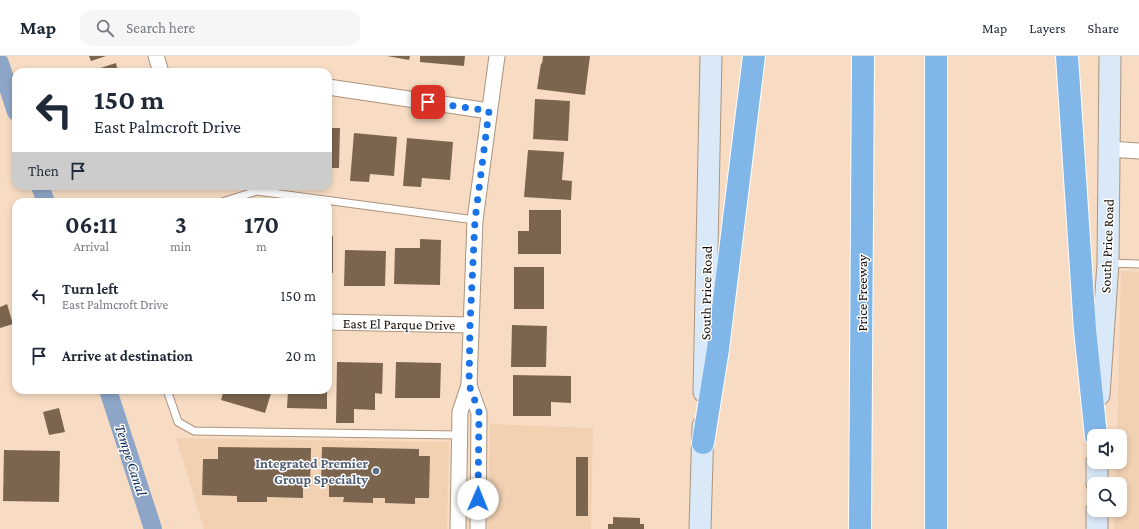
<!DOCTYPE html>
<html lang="en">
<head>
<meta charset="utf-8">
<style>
  :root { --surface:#fff; --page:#f6f6f7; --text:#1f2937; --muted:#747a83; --line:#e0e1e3 }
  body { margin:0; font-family:"Crimson Pro",serif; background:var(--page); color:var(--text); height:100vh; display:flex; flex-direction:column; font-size:15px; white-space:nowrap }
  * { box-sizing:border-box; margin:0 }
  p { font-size:13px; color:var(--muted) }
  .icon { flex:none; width:22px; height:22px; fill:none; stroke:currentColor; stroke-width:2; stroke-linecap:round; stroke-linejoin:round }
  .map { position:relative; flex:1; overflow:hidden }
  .details { position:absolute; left:12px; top:142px; width:320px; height:196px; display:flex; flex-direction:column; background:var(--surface); border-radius:12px; box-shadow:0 2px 6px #0003 }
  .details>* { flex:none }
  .top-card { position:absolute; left:12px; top:12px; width:320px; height:122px; border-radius:12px; box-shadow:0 2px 6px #0003; background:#fff; color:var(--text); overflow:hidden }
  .tools { position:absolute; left:1087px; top:373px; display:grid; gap:8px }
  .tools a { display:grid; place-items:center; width:40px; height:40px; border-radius:8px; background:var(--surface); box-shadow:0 2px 6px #0003; font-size:20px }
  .pin { position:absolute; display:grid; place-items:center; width:34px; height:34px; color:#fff; margin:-17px; border-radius:8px; box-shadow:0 2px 6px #0006 }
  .me { position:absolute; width:44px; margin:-22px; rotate:1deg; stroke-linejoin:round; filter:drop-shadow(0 0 3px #0008) }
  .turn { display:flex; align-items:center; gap:14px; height:84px; padding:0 16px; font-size:18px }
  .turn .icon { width:52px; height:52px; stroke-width:2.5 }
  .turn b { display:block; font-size:28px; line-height:34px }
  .then { display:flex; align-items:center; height:38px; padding:0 16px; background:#0003; gap:8px; font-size:15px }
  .eta { display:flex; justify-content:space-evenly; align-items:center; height:68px; text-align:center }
  .eta b { font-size:24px; font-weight:700; line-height:28px }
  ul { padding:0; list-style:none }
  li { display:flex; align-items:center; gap:12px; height:60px; padding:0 16px }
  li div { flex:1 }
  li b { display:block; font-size:15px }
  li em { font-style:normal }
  header { display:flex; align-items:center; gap:24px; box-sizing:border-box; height:56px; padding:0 20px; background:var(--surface); border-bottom:1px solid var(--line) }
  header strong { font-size:19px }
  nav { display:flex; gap:22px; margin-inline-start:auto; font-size:14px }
  .search { width:280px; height:36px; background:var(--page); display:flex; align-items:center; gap:10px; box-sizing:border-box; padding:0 14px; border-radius:12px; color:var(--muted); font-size:15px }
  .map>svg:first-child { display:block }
  .built { fill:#f2d1b3 }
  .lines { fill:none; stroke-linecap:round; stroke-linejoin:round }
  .canal { stroke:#8da5c6; stroke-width:18 }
  .building { fill:#7c654f }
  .service-casing { stroke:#ad947d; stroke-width:9 }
  .minor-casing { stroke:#ad947d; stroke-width:17 }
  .secondary-casing { stroke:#ad947d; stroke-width:23 }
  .motorway-casing { stroke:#fff; stroke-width:24 }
  .service { stroke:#fff; stroke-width:7 }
  .minor { stroke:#fff; stroke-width:15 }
  .secondary { stroke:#d9e9f8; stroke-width:21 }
  .motorway { stroke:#80b7e8; stroke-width:22 }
  .route { stroke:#1a73e8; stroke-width:7; stroke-dasharray:0 12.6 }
  .service-dot { fill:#5c6f8a; stroke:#fff; stroke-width:1.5 }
  .labels { text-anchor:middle; stroke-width:3; stroke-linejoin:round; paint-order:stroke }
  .street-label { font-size:14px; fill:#140b04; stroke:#fff }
  .service-label { font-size:14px; font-weight:bold; fill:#4e5e75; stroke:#fff; text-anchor:end }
  .water-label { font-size:15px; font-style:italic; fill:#0c2c57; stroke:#fff }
</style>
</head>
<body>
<header>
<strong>Map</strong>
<div class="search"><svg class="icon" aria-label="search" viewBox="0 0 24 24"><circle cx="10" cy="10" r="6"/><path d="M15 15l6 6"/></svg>Search here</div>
<nav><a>Map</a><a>Layers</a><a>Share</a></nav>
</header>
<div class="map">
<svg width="1139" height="473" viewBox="0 0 1139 473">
  <rect width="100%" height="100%" fill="#f7dcc3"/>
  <g class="built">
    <polygon points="1121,215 1139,216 1139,473 1114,473 1115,454 1120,454 1120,428 1115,428 1116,406 1120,406 1120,380 1117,380"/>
    <polygon points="490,368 593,372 591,473 488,473"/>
    <polygon points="176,382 449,386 447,473 204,473"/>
  </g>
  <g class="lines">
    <g class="canal">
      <polyline points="0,7 16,56"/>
      <polyline points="40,130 46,146"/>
      <polyline points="108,334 153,473"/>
    </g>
  </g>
  <g class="building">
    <polygon points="89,0 106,0 91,5"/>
    <polygon points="387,0 410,0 409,4"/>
    <polygon points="420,0 465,0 464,10 420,6"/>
    <polygon points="543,0 590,0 585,39 537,33 541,7 542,8"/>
    <polygon points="116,7 118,16 88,16"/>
    <polygon points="535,43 570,45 568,85 533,83"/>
    <polygon points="328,72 340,72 339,112 328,112"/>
    <polygon points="354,77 397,81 394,120 370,118 369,126 350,125"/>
    <polygon points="407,82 453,86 450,124 422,122 421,131 403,130"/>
    <polygon points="528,94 564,96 562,124 572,125 571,144 524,141"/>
    <polygon points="529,154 561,154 561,198 518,198 518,175 529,175"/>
    <rect x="328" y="180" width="5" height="37"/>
    <polygon points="420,183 441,184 440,229 394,228 395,192 420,192"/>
    <polygon points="345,194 386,195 385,230 344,230"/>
    <rect x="514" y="211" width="30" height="42"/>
    <polygon points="7,248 13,268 0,272 0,251"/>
    <polygon points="512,269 547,270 546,311 511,311"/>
    <polygon points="337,306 383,307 382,338 375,337 375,354 354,353 354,367 336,367"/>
    <polygon points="396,306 441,307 440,342 395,342"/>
    <polygon points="513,319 571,320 571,347 551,346 551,360 513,360"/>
    <polygon points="224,334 272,334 265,357 221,344"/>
    <polygon points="288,334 327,334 327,353 287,352"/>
    <polygon points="59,352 65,376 49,379 43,356"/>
    <polygon points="218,391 311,392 310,430 303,430 303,442 267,441 267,446 237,446 237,440 202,439 203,403 218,403"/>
    <polygon points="322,391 419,393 419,400 430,400 429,442 415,442 415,448 385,447 385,442 373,442 373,447 343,446 344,441 329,441 329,429 321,429"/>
    <polygon points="4,394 60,395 59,446 3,445"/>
    <rect x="576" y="401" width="12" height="59"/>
    <polygon points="613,461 640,462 640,468 644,468 644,473 608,473 608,468 613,468"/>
  </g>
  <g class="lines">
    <g class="service-casing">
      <g id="service">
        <polyline points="222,146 257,135 475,164"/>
        <polyline points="1109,207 1139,208"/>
        <polyline points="167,334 178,366 194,375 459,379"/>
      </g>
    </g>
    <g class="minor-casing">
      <g id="minor">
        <polyline points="156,0 161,16"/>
        <polyline points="328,31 489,55"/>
        <polyline points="1109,93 1139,95"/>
        <polyline points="328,266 470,269"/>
        <polyline points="469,329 479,357 478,473"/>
        <polyline points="458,473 460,356 469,329 475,164 497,0"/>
      </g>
    </g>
    <g class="secondary-casing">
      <g id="secondary">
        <polyline points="704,336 711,0"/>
        <polyline points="1099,339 1108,207 1110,0"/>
        <polyline points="1097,428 1097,406"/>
        <polyline points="700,473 703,370"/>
        <polyline points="1097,473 1097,454"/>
      </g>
    </g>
    <g class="motorway-casing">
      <g id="motorway">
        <polyline points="936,0 936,473"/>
        <polyline points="1067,0 1085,274 1096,380"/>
        <polyline points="703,387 718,293 754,0"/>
        <polyline points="860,473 863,0"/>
      </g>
    </g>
    <use href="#service" class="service"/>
    <use href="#minor" class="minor"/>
    <use href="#secondary" class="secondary"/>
    <use href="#motorway" class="motorway"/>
  </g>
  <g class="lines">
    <polyline class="route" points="428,46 489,55 475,164 470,269 469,329 479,356 478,443"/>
  </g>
  <circle class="service-dot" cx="376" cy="415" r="4"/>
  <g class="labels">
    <g class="street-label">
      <text transform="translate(1107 190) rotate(-88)" y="5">South Price Road</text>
      <text transform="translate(706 237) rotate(-89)" y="5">South Price Road</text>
      <text transform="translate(862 237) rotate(-90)" y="5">Price Freeway</text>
      <text transform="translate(399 268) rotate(1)" y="5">East El Parque Drive</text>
    </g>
    <g class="service-label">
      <text x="368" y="412">Integrated Premier<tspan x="368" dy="16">Group Specialty</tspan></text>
    </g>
    <g class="water-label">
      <text transform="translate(131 404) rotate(72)" y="5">Tempe Canal</text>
    </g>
  </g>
</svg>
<div class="tools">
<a><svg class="icon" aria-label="sound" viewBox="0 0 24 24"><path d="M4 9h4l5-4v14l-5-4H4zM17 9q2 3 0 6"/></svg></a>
<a><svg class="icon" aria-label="search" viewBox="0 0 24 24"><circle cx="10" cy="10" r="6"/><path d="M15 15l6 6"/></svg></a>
</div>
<div class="pin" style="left:428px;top:46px;background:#d93025"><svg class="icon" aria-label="arrive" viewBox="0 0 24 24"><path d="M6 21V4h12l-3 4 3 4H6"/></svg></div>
<svg class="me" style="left:478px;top:443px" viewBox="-20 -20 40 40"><circle r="19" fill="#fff"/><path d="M0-13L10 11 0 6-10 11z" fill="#1a73e8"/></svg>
<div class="top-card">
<div class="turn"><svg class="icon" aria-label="left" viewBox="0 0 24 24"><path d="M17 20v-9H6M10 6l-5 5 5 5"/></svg><div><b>150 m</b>East Palmcroft Drive</div></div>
<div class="then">Then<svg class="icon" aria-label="arrive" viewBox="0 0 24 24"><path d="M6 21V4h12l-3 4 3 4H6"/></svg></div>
</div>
<section class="details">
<div class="eta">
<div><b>06:11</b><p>Arrival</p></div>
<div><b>3</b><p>min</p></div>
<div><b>170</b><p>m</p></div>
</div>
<ul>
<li><svg class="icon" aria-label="left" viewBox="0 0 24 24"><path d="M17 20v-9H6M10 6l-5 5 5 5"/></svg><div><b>Turn left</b><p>East Palmcroft Drive</p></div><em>150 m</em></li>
<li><svg class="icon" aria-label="arrive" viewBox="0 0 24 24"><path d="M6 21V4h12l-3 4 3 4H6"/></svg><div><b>Arrive at destination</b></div><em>20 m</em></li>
</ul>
</section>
</div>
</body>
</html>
